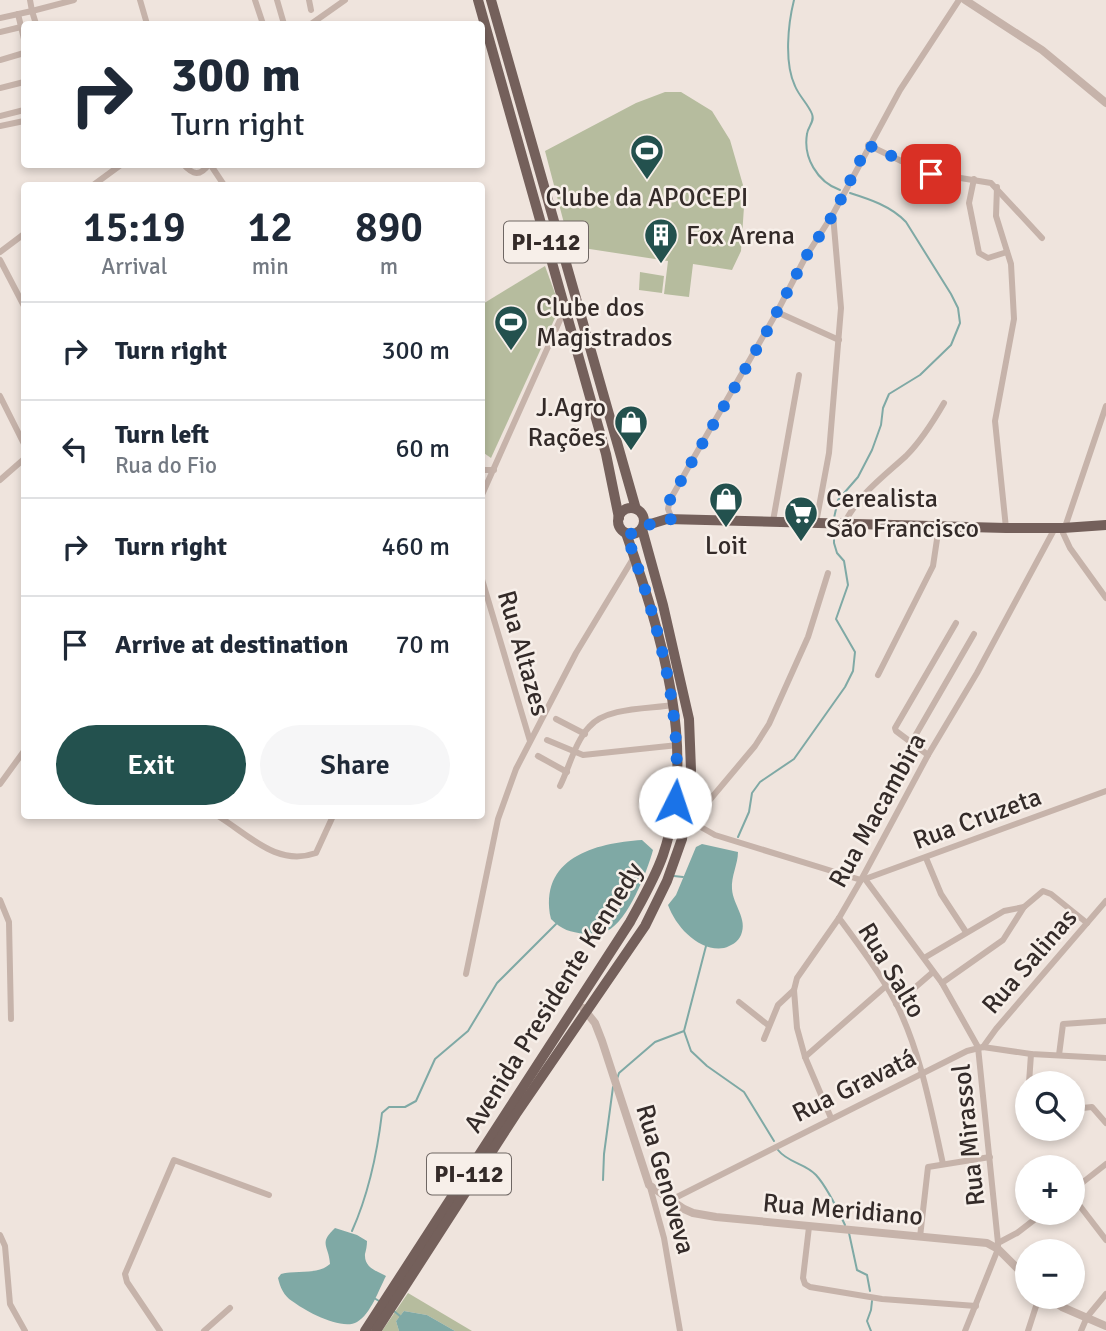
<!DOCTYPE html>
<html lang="en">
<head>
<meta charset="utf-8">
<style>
  :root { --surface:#fff; --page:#f6f6f7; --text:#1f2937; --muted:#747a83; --line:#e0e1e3; --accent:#23514e }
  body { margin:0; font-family:Signika,sans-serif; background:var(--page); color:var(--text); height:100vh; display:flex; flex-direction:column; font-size:26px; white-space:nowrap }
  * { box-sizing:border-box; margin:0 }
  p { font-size:23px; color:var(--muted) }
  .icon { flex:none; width:38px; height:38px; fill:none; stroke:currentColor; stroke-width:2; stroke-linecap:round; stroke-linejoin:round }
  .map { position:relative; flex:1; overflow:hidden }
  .panel { position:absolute; left:21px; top:182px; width:464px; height:637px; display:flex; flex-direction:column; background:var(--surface); border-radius:7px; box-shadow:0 4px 10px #0003 }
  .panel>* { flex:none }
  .banner { position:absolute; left:21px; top:21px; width:464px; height:147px; border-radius:7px; box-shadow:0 4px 10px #0003; background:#fff; color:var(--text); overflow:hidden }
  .tools { position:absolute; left:1015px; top:1071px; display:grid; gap:14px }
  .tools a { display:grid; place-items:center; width:70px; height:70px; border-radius:50%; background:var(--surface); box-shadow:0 4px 10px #0003; font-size:35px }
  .pin { position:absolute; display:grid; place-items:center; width:60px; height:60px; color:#fff; margin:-30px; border-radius:14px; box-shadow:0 4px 10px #0006 }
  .me { position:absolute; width:77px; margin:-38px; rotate:4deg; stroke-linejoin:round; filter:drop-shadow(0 0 5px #0008) }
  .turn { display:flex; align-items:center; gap:24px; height:147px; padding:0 35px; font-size:32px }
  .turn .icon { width:91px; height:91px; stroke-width:2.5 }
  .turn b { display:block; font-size:49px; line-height:60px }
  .eta { display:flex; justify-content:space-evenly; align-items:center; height:119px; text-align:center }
  .eta b { font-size:42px; font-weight:600; line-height:49px }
  .cta { display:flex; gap:14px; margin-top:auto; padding:14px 35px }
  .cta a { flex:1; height:80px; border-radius:42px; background:var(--accent); color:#fff; font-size:28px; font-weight:600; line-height:80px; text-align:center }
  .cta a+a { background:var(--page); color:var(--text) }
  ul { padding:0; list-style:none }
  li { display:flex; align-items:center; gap:21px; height:98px; padding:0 35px; border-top:2px solid var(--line) }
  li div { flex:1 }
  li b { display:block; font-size:26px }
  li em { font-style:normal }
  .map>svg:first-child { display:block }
  .green { fill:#b6bc9e }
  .water { fill:#7fa9a5 }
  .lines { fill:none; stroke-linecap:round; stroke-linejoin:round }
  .stream { stroke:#7fa9a5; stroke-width:2 }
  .minor { stroke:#c6b3aa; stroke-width:6 }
  .tertiary { stroke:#c6b3aa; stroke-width:8 }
  .primary { stroke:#74605b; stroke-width:10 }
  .route { stroke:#1a73e8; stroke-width:12; stroke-dasharray:0 21.6 }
  .labels { text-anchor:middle; stroke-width:5; stroke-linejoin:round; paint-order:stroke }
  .shield { fill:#f7efe9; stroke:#6e6663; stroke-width:2 }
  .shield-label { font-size:24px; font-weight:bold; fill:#342b29 }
  .poi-label { font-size:26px; fill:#342b29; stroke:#f7efe9; text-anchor:start }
  .street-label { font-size:26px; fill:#342b29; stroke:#f7efe9 }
</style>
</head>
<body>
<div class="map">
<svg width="1106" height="1331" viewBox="0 0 1106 1331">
  <rect width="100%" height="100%" fill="#efe4dd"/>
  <g class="green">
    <polygon points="665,92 681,92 712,111 730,140 745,192 741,251 732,270 693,264 689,297 664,294 668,261 570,246 545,151 636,103"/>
    <polygon points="545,266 560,307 491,458 481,451 481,305"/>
    <polygon points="640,272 664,276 662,293 639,290"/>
    <polygon points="408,1293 472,1331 455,1331 427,1315 404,1311 396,1321 399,1331 382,1331"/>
  </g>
  <g class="water">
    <path d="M 642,840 L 653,850 C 647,872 628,921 607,931 C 601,935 592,935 585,934 C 570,932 562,930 551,919 C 538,858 595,843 642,840 Z"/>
    <path d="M 702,844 L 738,852 C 738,864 731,876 732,889 C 733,905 748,919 741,935 C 738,942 731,946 724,948 C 699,952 676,927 668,905 L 676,895 L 696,847 Z"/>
    <path d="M 335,1228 L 357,1235 L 367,1241 C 367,1246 366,1250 365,1254 C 364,1268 377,1271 386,1276 C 379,1289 371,1314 357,1322 C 342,1331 305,1311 292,1301 C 284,1296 280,1287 278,1278 L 281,1274 C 296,1270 318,1275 330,1264 C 329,1245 318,1244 335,1228 Z"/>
    <polygon points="404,1311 427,1315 455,1331 399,1331 396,1321"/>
  </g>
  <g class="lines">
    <g class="stream">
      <path d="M 794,0 C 788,24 784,63 795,86 C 799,96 808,104 812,114 C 815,122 808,126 807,134 C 803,157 817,182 840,190"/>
      <path d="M 834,518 L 838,500 L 858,477 L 872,450 L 881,425 L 883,408 L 889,394 L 920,375 L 951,345 L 960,323 L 958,308 L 951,294 L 906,222 C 891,206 869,199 850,193"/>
      <polyline points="738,837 749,812 752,793 760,782 794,759 845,687 853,671 855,652 836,619 848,585 844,561 837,553 834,543 834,529"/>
      <polyline points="674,876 683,877"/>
      <polyline points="706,946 684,1031 691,1051 707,1066 744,1092 774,1141"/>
      <polyline points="617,1079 619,1073 655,1042 684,1031"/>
      <path d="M 778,1150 C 788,1163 805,1163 816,1175 C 827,1187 838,1210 845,1225"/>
      <polyline points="603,1180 604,1154 613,1087"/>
      <path d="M 352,1231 C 369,1193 377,1155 382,1113 L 389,1107 L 405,1107 L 416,1101 L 435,1059 L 468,1031 L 497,983 L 556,924"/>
      <polyline points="849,1233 857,1270 867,1275 870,1291"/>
      <polyline points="374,1298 379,1301"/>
      <polyline points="394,1311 400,1316"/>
      <polyline points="871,1331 867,1321 871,1310 872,1301"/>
    </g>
    <g class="minor">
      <polyline points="30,0 32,11 74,0"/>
      <polyline points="140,0 147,24"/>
      <polyline points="255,0 263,24"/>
      <polyline points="277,0 284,24"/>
      <polyline points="309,0 311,10"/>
      <polyline points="18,14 24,39"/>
      <polyline points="0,18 32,11 36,24"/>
      <polyline points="311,24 345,0"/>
      <polyline points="0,32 21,27"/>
      <polyline points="0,60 24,53"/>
      <polyline points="0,88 24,82"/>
      <polyline points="0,116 24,110"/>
      <polyline points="0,126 24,121"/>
      <polyline points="868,145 924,172 991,183 1042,238"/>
      <path d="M 183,164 C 193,175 200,177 209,164"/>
      <polyline points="210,164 224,185"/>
      <polyline points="974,179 969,203 979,253 988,258 1007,252"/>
      <polyline points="92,186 122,164"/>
      <polyline points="997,187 996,216 1011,264 1014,319 995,421 1006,528"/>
      <polyline points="0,252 24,234"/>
      <polyline points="0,260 24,306"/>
      <polyline points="777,312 839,340"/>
      <polyline points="0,396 24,444"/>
      <polyline points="1106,406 1063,533 1070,548 1106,598"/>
      <polyline points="481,470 494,470"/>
      <polyline points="0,480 24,459"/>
      <polyline points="481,497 564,311"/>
      <polyline points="672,519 668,509 670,500 693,459 777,312 805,258 833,214 900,90 959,0"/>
      <polyline points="773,521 799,375"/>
      <polyline points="816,523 829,453 841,308 833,215"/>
      <path d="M 844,524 C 858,495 883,477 906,456 C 921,441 933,422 944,403"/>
      <polyline points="481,576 530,741"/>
      <polyline points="878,675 933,566 939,526"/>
      <polyline points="556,719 585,734"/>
      <polyline points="547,740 583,755 678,745"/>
      <polyline points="911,743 974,634"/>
      <polyline points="928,755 896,731 895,728 956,623"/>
      <polyline points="538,756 567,772"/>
      <polyline points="0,784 24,751"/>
      <path d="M 560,786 C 569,768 575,742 589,727 C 606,707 649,709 673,705"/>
      <polyline points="694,811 699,826 715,835 861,880"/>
      <polyline points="686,814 708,802 755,746 769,724 808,637 828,573"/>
      <path d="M 218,816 C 249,835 277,867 316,853 L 333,816"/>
      <polyline points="926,858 941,894 966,932"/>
      <polyline points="865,879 942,983 978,1047 998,1243 998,1249 965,1331"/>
      <polyline points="865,879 1106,791"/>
      <polyline points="0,900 9,922 11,1019"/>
      <path d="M 839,918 C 859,945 880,973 896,1003 C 921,1053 931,1110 943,1164"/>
      <polyline points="924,958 1004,911 1024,907"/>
      <polyline points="466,974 498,819 516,769 576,653 634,557"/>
      <polyline points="942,983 1003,940 1024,907 1043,891 1051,894 1087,923"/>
      <polyline points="739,1002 768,1025"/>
      <polyline points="896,1004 933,972"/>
      <polyline points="764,1039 778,1005 794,990"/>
      <polyline points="983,1047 996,1029 1106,901"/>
      <polyline points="1059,1055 1063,1024 1106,1021"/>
      <polyline points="805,1057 886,986"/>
      <polyline points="1029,1083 1031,1054"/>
      <polyline points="1073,1109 1092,1107 1106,1123"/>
      <polyline points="831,1118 805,1057 797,1028 794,990 797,978 839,918 861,880 928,755 977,673 1055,528"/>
      <polyline points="650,1187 664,1238 680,1331"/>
      <polyline points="1073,1190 1106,1164"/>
      <polyline points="1073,1197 1106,1240"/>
      <polyline points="671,1200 967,1051 983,1047 1031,1054 1106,1058"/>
      <polyline points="809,1227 803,1278 805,1284 810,1287 882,1299 976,1306"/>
      <polyline points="0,1235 5,1246 10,1304 25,1331"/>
      <polyline points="920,1237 928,1167 990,1157"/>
      <polyline points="998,1243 1017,1233 1043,1213"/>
      <polyline points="160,1331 127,1282 125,1274 174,1160 269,1195"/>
      <polyline points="204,1331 230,1308"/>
      <polyline points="1028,1331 1039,1297"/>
      <polyline points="1081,1331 1087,1317 1106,1294"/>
    </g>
    <g class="tertiary">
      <polyline points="965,0 1042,50 1106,103"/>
      <polyline points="583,1008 595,1023 602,1041 649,1185 684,1209 693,1213 716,1217 987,1243 998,1249 1027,1278"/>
      <polyline points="1047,1297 1062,1307 1106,1326"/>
    </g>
    <g class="primary">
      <polyline points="478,0 606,454 619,518"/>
      <polyline points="491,0 636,509"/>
      <circle cx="631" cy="521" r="13"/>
      <polyline points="644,526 667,519 1006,528 1063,528 1106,525"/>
      <path d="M 365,1331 L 630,922 C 642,900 655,878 663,855 C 699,750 661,634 626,533"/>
      <polyline points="376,1331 516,1114 645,926 667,881 682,839 691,770 689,719 663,605 642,529"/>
    </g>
  </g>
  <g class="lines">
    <path class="route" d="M 675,802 C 684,710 656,618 626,533 L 634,534 L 644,526 L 672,519 L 668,509 L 670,500 L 767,331 L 805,258 L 833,215 L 868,145 L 931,174"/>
  </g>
  <defs>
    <g id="stadium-pin" transform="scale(1.75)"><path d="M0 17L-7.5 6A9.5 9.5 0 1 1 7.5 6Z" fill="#23514e" stroke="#f7efe9"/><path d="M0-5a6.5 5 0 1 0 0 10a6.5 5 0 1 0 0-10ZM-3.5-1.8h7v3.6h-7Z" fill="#fff"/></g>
    <g id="building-pin" transform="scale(1.75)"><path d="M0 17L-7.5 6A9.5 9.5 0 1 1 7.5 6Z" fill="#23514e" stroke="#f7efe9"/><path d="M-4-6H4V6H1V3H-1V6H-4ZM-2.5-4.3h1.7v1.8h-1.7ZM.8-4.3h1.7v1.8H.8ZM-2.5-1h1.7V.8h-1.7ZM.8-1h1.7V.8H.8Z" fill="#fff"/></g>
    <g id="shop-pin" transform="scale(1.75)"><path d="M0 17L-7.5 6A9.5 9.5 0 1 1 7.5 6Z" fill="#23514e" stroke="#f7efe9"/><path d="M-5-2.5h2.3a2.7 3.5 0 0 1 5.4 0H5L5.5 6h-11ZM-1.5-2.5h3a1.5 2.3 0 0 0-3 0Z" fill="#fff"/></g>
    <g id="supermarket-pin" transform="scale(1.75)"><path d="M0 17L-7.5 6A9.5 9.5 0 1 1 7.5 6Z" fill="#23514e" stroke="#f7efe9"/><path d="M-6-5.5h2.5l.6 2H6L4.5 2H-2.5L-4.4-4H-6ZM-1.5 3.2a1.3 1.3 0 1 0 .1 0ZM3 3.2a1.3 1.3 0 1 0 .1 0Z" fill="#fff"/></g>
  </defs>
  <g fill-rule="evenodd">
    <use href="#stadium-pin" x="647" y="151"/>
    <use href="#building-pin" x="661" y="235"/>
    <use href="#stadium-pin" x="511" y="322"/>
    <use href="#shop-pin" x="631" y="422"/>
    <use href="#shop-pin" x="726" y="499"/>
    <use href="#supermarket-pin" x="801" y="513"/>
  </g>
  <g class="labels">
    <g class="shield">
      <rect x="504" y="221.5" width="84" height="41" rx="5"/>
      <rect x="427" y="1153.5" width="84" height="41" rx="5"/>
    </g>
    <g class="shield-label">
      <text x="546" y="250">PI-112</text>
      <text x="469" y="1182">PI-112</text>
    </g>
    <g class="poi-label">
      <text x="647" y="206" text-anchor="middle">Clube da APOCEPI</text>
      <text x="686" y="244">Fox Arena</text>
      <text x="536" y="316">Clube dos<tspan x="536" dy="30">Magistrados</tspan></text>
      <text x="606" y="416" text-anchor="end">J.Agro<tspan x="606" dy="30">Rações</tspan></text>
      <text x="826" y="507">Cerealista<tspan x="826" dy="30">São Francisco</tspan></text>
      <text x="726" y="554" text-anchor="middle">Loit</text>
    </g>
    <g class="street-label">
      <text transform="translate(524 653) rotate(74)" y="9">Rua Altazes</text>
      <text transform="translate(877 810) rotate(-61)" y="9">Rua Macambira</text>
      <text transform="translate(977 818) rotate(-20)" y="9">Rua Cruzeta</text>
      <text transform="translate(1029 961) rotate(-49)" y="9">Rua Salinas</text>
      <text transform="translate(892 970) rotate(59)" y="9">Rua Salto</text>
      <text transform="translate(553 997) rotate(-58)" y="9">Avenida Presidente Kennedy</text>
      <text transform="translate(854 1085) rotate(-26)" y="9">Rua Gravatá</text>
      <text transform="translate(968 1135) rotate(-96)" y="9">Rua Mirassol</text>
      <text transform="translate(666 1179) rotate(74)" y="9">Rua Genoveva</text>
      <text transform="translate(843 1209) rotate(5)" y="9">Rua Meridiano</text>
    </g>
  </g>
</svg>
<div class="tools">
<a><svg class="icon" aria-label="search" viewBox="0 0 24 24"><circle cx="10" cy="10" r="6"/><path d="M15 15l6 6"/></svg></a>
<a>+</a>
<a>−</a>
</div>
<div class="pin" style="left:931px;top:174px;background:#d93025"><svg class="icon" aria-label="arrive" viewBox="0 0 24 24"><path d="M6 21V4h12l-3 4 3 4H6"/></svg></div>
<svg class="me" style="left:675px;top:802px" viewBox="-20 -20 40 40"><circle r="19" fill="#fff"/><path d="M0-13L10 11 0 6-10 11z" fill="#1a73e8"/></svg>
<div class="banner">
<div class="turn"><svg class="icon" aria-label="right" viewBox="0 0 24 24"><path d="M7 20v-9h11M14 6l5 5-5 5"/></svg><div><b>300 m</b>Turn right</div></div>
</div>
<section class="panel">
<div class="eta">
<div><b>15:19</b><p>Arrival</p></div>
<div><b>12</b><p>min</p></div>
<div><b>890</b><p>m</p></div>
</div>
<ul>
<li><svg class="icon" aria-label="right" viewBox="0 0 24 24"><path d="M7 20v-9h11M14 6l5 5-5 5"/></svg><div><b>Turn right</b></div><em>300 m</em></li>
<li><svg class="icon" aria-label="left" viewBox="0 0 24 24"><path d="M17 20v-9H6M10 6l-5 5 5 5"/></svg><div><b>Turn left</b><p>Rua do Fio</p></div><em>60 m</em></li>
<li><svg class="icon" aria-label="right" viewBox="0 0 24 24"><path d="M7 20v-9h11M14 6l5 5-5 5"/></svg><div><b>Turn right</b></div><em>460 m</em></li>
<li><svg class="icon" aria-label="arrive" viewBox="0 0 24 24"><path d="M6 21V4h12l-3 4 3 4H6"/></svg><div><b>Arrive at destination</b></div><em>70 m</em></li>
</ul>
<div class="cta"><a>Exit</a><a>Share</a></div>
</section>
</div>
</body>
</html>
